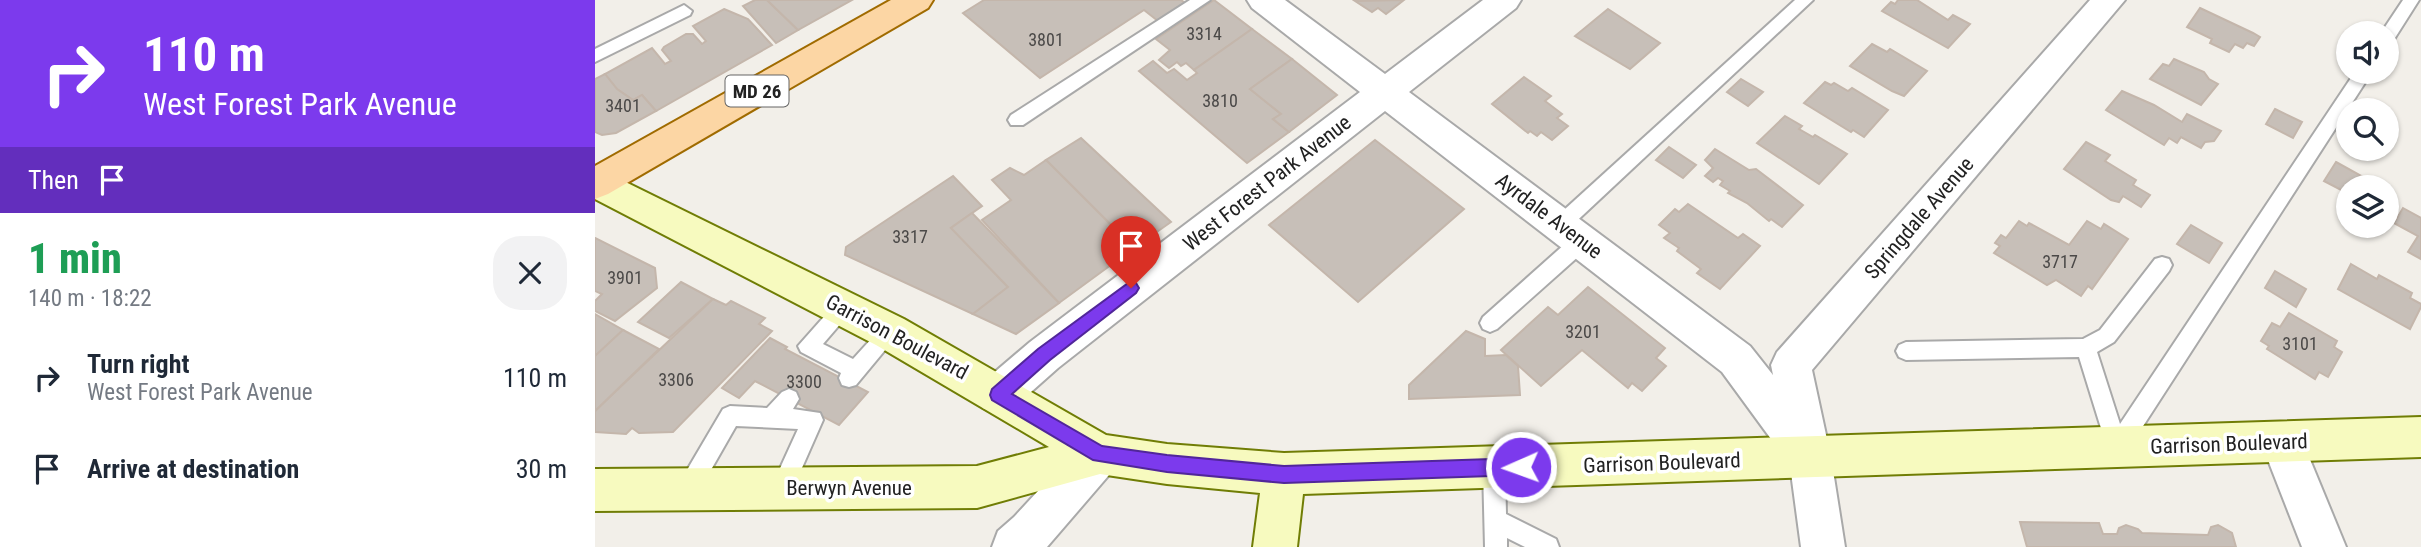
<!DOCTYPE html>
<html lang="en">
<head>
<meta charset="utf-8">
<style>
  :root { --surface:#fff; --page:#f2f2f3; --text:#1f2937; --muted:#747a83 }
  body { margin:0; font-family:"Roboto Condensed",sans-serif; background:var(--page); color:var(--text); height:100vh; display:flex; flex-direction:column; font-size:26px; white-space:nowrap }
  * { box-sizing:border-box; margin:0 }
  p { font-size:23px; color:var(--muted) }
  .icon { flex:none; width:38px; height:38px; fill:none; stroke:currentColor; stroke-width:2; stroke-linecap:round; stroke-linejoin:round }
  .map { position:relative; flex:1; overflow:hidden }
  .panel { display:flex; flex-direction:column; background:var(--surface); width:595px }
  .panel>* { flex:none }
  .top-card { background:#7c3aed; color:#fff; overflow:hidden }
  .tools { position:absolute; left:1741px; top:21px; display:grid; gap:14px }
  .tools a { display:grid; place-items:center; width:63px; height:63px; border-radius:50%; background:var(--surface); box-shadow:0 2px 5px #0004; font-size:35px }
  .pin { position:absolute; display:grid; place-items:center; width:60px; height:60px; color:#fff; margin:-72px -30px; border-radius:50% 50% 50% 0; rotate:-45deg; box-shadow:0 0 7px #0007 }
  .pin .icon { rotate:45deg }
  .me { position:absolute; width:77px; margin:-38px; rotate:268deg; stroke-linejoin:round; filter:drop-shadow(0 0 5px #0008) }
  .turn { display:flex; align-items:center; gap:24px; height:147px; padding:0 28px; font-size:32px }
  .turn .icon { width:91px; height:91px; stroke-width:2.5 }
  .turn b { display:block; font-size:49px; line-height:60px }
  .then { display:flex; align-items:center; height:66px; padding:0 28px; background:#0003; gap:14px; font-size:26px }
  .round { display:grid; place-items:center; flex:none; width:74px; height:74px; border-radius:28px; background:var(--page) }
  .head { display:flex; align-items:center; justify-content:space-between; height:119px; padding:0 28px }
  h1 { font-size:42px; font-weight:800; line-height:52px; color:#1e9e55 }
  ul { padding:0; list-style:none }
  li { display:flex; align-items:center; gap:21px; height:91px; padding:0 28px }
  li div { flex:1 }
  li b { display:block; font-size:26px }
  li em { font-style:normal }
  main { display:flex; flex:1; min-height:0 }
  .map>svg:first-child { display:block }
  .building { fill:#c7bfb8; stroke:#c4b6ab; stroke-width:2 }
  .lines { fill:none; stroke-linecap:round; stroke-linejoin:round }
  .service-casing { stroke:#a9a9a9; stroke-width:4 }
  .minor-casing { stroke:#a9a9a9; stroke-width:4 }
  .secondary-casing { stroke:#707d05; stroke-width:4 }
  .primary-casing { stroke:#a06b00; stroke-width:4 }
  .service { fill:#fff; fill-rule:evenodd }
  .minor { fill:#fff; fill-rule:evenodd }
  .secondary { fill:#f7fabf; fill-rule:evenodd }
  .primary { fill:#fcd6a4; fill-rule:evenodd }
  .route { fill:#7c3aed; stroke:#51269a; stroke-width:2 }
  .labels { text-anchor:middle; stroke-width:7; stroke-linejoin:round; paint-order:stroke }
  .number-label { font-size:18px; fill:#4b4948 }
  .shield { fill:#fff; stroke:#646464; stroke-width:2 }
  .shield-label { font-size:19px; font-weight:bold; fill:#222 }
  .street-label { font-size:21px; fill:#222; stroke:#fff }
</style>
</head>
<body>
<main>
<section class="panel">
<div class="top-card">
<div class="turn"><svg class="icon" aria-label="right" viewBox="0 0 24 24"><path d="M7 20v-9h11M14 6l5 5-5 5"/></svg><div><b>110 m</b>West Forest Park Avenue</div></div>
<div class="then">Then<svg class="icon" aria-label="arrive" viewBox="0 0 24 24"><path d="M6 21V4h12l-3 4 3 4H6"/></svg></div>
</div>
<div class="head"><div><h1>1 min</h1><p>140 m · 18:22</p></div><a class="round"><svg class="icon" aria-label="close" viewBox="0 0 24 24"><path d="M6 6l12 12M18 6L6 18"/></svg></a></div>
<ul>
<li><svg class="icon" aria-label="right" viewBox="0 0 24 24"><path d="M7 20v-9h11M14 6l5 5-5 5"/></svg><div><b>Turn right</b><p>West Forest Park Avenue</p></div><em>110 m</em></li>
<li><svg class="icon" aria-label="arrive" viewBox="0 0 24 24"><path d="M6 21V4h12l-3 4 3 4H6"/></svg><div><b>Arrive at destination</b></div><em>30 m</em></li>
</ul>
</section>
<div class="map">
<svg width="1826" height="547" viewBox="0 0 1826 547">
  <rect width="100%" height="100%" fill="#f2efe9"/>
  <g class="building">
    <polygon points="160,0 172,0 203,30 181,43 148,6"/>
    <polygon points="172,0 257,0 203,30"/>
    <polygon points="389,0 586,0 590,3 563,21 549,10 445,78 368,13"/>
    <polygon points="619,0 657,29 599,70 591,63 586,66 582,62 574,68 564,60 575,50 561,39"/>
    <polygon points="809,0 791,14 783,8 777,12 760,1"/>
    <polygon points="1303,0 1322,0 1353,20 1358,15 1375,24 1353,48 1287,11 1296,2 1300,4"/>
    <polygon points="1605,8 1658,33 1665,37 1659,46 1652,43 1648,48 1640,44 1634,52 1615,43 1617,39 1592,27"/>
    <polygon points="129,9 153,19 177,45 61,111 47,95 38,100 22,89 10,74 57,48 70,64 76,61 67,50 69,47 91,34 98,34 107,44 111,41 98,26"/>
    <polygon points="1013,9 1065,43 1035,69 980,36"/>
    <polygon points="657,29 697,59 655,89 686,114 678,119 694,132 652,163 544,71 558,61 572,73 579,69 592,80 602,73 599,70"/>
    <polygon points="1277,44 1292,52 1295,49 1332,71 1309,96 1297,91 1255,66"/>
    <polygon points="697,59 742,95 694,132 678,119 686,114 655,89"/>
    <polygon points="1579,59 1609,72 1614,79 1623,84 1606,105 1555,79 1568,64 1574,66"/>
    <polygon points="10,74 22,89 38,100 47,95 61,111 21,133 7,135 0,132 0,79"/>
    <polygon points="929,77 956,96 950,101 967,114 962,118 973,126 957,140 946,132 942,136 935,131 933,133 897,104"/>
    <polygon points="1146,79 1168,92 1153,106 1132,92"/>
    <polygon points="1230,82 1236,85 1239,83 1253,91 1257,88 1293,110 1269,137 1258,130 1256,132 1209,103"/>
    <polygon points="1527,91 1559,105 1587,122 1592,114 1626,131 1619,141 1610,142 1606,148 1586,137 1582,143 1574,138 1569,145 1511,110"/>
    <polygon points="1680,109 1707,122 1698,138 1671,124"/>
    <polygon points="1190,116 1207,126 1204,129 1218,137 1220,135 1252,154 1224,184 1162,143"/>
    <polygon points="486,138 576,222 539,248 451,160"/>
    <polygon points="780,140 869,209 763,302 674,225"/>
    <polygon points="1491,142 1515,155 1510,161 1541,180 1538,185 1555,195 1546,207 1528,196 1524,202 1516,200 1469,169"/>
    <polygon points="1074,147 1101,165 1088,178 1061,160"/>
    <polygon points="1120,149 1154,170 1161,169 1208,205 1187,227 1176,219 1174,221 1152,203 1133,193 1135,191 1125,185 1128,181 1123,178 1118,182 1110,176 1118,168 1110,160"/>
    <polygon points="451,160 539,248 464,303 387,220 416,200 397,180 415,168 429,175"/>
    <polygon points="1741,162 1772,179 1767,187 1754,187 1754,194 1729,181"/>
    <polygon points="358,176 387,206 356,228 413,287 378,314 250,255 251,247"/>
    <polygon points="1093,204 1143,238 1148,234 1165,246 1125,289 1102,273 1106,269 1082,251 1084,248 1069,238 1075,233 1064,225 1080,209 1084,212"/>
    <polygon points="1808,208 1826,218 1826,259 1813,252 1823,236 1799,223"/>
    <polygon points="377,213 464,303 421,334 378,314 413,287 356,228"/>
    <polygon points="1424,221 1432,226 1434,223 1474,245 1492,221 1506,229 1509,224 1533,239 1497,289 1493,286 1486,296 1461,280 1452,285 1399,253 1405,246 1400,243 1406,235 1411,238"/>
    <polygon points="1596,225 1627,243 1614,263 1582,244"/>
    <polygon points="0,238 60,268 62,288 20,321 0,311 0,301 7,294 0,291"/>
    <polygon points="1756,264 1782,279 1784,275 1817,293 1815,298 1826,304 1826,307 1815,329 1743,289"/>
    <polygon points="1680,271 1711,289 1701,307 1670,288"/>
    <polygon points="86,282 118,299 74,338 43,322"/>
    <polygon points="993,287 1070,348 1061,358 1071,366 1047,391 1037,383 1033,388 987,350 946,386 906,350 953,307 963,315"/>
    <polygon points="118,299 131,305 136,301 170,318 164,324 177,331 78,432 44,433 37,428 31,434 0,432 0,411"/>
    <polygon points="1694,313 1742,341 1739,347 1747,352 1733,377 1724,372 1720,379 1672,349 1674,346 1666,341 1677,323 1685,327"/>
    <polygon points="0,314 28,330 0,356"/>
    <polygon points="28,330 64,349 0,411 0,356"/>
    <polygon points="871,331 890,339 890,356 911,355 923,366 925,395 814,399 814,385"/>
    <polygon points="175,338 192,347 190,349 273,392 244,425 160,381 144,398 127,388"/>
    <polygon points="1425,522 1504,523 1508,534 1522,534 1524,528 1531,525 1543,529 1547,533 1613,535 1616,527 1623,525 1637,533 1641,547 1432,547"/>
  </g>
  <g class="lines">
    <g class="service-casing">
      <g id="service">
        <polygon points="595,0 615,0 428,125 416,125 413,120 416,115"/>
        <polygon points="1200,0 1218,0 972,230 965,233 958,230 956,225 958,220"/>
        <polygon points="1808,0 1824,0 1798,41 1792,43 1792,33 1786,33"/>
        <polygon points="89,5 97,11 95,15 0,62 0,49"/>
        <polygon points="1760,72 1777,72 1530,454 1522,457 1514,454 1484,357 1311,360 1304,357 1301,351 1304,345 1311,342 1488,339 1505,330 1560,259 1567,257 1574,259 1577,265 1574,271 1519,342 1502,352 1525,424"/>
        <polygon points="987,233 994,235 996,241 994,247 902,329 895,332 888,329 885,323 888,317 980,235"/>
        <polygon points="249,299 256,302 259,308 228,344 258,359 288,326 295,323 302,326 305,332 261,385 254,387 247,385 244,378 246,373 206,352 203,346 242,302"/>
        <polygon points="194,389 201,392 204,399 198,409 225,413 228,420 195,495 187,499 179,495 176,488 203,429 141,426 101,496 93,500 85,496 82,489 85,482 128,409 135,406 172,408 187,392"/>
        <polygon points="899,458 907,461 910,468 911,514 961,539 964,547 930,547 912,538 912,547 890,547 888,468 891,461"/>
      </g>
    </g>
    <g class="minor-casing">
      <g id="minor">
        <polygon points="652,0 690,0 790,74 888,0 926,0 921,8 814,92 1155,346 1178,375 1176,365 1182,352 1495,0 1530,0 1217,370 1236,458 1250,547 1206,547 1195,465 1127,372 790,111 463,368 418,408 403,414 388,408 382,395 388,382 435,342 765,92 657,8"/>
        <polygon points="1687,422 1702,428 1751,547 1707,547 1666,442 1672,428"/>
        <polygon points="505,434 520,440 526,454 520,468 452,547 397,547 403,531 419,517 490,440"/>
      </g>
    </g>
    <g class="secondary-casing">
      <polygon id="secondary" points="0,167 309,319 511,435 572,444 689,453 1826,417 1826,457 708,494 702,547 658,547 665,493 572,484 505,474 382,508 0,511 0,469 382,466 454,447 281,345 0,199"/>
    </g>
    <g class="primary-casing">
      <polygon id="primary" points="296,0 338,0 333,8 13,194 0,199 0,166"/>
    </g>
    <use href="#service" class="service"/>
    <use href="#minor" class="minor"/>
    <use href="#secondary" class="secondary"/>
    <use href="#primary" class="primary"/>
  </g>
  <polygon class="route" points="536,281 541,283 544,288 541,293 455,360 417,394 507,446 572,455 689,466 926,458 933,461 935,467 933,473 926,475 689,483 572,472 498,460 397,400 395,395 397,389 443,349"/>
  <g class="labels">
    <g class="number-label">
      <text x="609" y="40">3314</text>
      <text x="451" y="46">3801</text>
      <text x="625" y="107">3810</text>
      <text x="28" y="112">3401</text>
      <text x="315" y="243">3317</text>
      <text x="1465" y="268">3717</text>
      <text x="30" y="284">3901</text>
      <text x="988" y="338">3201</text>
      <text x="1705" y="350">3101</text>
      <text x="81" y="386">3306</text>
      <text x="209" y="388">3300</text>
    </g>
    <rect class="shield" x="130.5" y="75.5" width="63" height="31" rx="5"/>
    <g class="shield-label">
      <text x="162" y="98">MD 26</text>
    </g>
    <g class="street-label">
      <text transform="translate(672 183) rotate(-38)" y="7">West Forest Park Avenue</text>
      <text transform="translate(954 216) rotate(37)" y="7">Ayrdale Avenue</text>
      <text transform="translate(1324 218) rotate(-49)" y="7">Springdale Avenue</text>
      <text transform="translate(302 337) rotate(28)" y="7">Garrison Boulevard</text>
      <text transform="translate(1634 444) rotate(-2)" y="7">Garrison Boulevard</text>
      <text transform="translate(1067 463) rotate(-2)" y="7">Garrison Boulevard</text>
      <text x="254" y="495">Berwyn Avenue</text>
    </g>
  </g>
</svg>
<div class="tools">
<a><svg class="icon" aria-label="sound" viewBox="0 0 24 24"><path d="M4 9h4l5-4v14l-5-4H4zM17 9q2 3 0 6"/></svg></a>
<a><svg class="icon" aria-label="search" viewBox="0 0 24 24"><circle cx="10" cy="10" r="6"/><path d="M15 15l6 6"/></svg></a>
<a><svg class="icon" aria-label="layers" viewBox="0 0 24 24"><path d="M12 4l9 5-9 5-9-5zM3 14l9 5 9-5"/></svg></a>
</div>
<div class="pin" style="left:536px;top:288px;background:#d93025"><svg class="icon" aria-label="arrive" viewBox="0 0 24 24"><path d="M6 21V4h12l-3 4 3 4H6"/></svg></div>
<svg class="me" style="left:926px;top:467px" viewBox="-20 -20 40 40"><circle r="17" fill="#7c3aed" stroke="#fff" stroke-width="3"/><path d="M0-11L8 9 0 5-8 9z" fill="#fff"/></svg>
</div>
</main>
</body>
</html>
